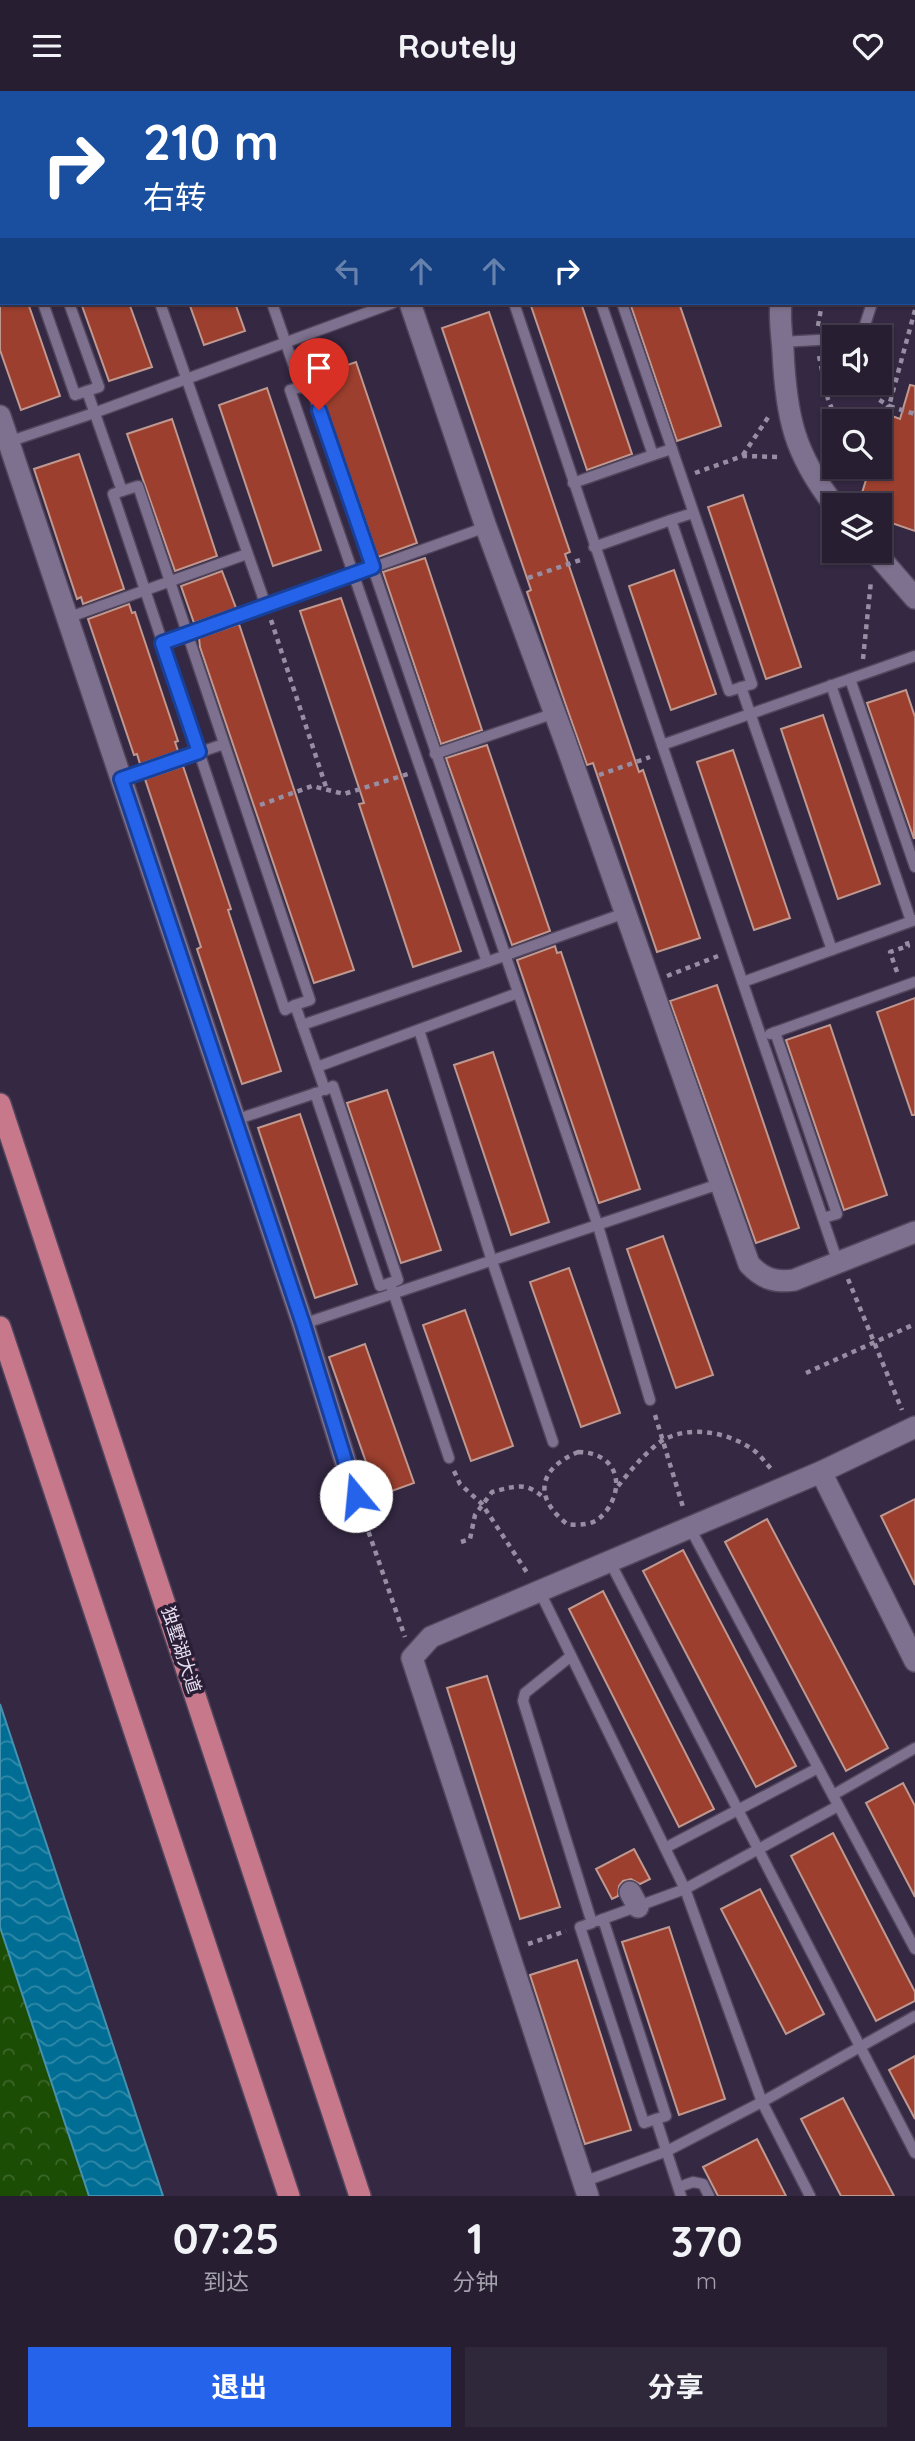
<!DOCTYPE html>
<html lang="zh">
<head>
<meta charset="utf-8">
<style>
  :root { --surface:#271e32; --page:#2f273a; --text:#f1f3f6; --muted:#a4a2ac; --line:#433c4d; --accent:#2563eb }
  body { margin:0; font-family:Quicksand,"Noto Sans SC",sans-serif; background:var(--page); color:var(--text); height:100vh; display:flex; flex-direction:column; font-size:26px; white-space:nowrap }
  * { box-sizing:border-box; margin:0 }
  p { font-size:23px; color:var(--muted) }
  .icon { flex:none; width:38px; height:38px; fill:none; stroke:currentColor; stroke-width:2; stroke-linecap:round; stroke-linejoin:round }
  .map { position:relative; height:2105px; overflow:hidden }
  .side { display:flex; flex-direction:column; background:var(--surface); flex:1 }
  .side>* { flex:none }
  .top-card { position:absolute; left:0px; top:0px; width:915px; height:214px; box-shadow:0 2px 5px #0004,0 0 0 2px var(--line); background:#1a4fa0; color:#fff; overflow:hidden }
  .fabs { position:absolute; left:822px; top:234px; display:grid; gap:14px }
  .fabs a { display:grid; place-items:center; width:70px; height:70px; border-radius:0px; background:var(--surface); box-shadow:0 2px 5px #0004,0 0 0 2px var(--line); font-size:35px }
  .pin { position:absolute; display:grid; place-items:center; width:60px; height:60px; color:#fff; margin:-72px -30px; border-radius:50% 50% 50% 0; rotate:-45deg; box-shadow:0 0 7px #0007 }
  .pin .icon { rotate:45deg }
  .me { position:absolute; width:77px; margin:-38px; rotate:343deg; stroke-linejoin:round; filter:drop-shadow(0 0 5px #0008) }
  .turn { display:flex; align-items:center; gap:24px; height:147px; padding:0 28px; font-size:32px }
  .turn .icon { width:91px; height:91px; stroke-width:2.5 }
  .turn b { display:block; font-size:49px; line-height:60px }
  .lanes { display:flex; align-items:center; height:66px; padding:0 28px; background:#0003; justify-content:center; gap:35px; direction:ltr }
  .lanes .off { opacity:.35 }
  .eta { display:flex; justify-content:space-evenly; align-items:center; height:119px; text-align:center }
  .eta b { font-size:42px; font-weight:700; line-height:49px }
  .primary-button { display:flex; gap:14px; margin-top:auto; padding:14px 28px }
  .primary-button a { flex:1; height:80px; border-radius:0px; background:var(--accent); color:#fff; font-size:28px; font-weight:700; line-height:80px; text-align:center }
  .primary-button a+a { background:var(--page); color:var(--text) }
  header { display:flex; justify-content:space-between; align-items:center; height:91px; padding:0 28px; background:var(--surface); font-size:32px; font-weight:700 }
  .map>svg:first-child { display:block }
  .forest { fill:url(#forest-crowns) }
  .water { fill:url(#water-waves); stroke:#4690b0; stroke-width:2 }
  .building { fill:#9c3f2e; stroke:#bf9890; stroke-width:2 }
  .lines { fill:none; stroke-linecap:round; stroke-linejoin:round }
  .lane-casing { stroke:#51465d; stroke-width:13 }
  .street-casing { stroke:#51465d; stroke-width:24 }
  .primary-casing { stroke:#51465d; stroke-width:24 }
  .path { stroke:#978ea3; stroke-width:4.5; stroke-dasharray:5 5; stroke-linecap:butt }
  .lane { stroke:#7e718f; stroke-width:10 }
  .street { stroke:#7e718f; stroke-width:21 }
  .primary { stroke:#c7788a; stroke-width:21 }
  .route-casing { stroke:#184099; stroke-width:18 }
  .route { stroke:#2563eb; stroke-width:12 }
  .labels { text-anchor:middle; stroke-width:7; stroke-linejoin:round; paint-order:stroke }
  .street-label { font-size:18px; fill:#e9e1f2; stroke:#2a1e37 }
</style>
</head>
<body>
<header><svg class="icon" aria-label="menu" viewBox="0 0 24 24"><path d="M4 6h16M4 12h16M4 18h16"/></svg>Routely<svg class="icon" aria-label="heart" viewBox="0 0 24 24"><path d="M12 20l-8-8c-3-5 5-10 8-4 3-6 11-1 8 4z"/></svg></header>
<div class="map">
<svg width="915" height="2105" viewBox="0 0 915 2105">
  <defs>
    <pattern id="forest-crowns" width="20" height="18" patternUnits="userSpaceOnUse" patternTransform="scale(1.75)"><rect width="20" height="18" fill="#1c4d05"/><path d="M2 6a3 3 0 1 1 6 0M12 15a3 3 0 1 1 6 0" fill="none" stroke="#3d662a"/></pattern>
    <pattern id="water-waves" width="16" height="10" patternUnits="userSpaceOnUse" patternTransform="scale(1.75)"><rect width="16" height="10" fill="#006e94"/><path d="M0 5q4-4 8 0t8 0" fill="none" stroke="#3289a9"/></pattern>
  </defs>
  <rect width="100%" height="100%" fill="#342842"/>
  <polygon class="forest" points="0,1836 89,2105 0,2105"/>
  <polygon class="water" points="0,1613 163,2105 89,2105 0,1836"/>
  <g class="building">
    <polygon points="0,212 28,212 60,305 21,319 0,259"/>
    <polygon points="81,212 129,212 152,276 109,290"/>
    <polygon points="189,212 235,212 245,240 204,254"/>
    <polygon points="530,212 581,212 632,363 587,379"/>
    <polygon points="630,212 679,212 721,335 677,350"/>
    <polygon points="489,221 570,461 565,463 639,681 643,679 700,847 657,861 593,672 587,674 562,603 527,501 531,499 442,237"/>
    <polygon points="356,271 417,452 378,466 317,290 313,286"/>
    <polygon points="910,294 915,295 915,440 880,428 880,415 858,415 870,376 880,376 880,345 887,323 900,328"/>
    <polygon points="267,297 321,459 273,475 219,314"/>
    <polygon points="172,328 217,465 175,480 127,343"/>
    <polygon points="79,363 124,498 83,513 81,506 77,508 34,378"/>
    <polygon points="743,404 801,576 766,588 708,416"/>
    <polygon points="425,467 482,639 441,653 383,481"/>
    <polygon points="674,479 716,603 671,619 629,495"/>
    <polygon points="222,480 236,517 194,532 181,495"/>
    <polygon points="341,507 461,860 413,876 359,713 364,712 300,520"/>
    <polygon points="129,513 132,522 135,521 178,650 175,651 178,660 140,673 137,663 134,664 88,528"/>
    <polygon points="239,533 354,879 314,892 200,556 199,547"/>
    <polygon points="906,599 915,626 914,748 867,612"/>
    <polygon points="823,624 880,793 838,808 781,638"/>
    <polygon points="487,654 550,840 512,854 446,667"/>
    <polygon points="733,659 790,827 754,839 697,671"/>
    <polygon points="183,675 231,818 228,819 281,980 242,993 197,858 201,856 145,688"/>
    <polygon points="555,855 557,862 561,861 640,1098 599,1112 517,869"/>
    <polygon points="717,894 799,1137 756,1152 670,910"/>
    <polygon points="915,907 915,1024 912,1024 877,921"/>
    <polygon points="830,934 887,1104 844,1119 786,949"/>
    <polygon points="493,961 549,1131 511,1144 454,974"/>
    <polygon points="387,999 441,1159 401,1172 347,1012"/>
    <polygon points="300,1023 357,1193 315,1207 258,1037"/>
    <polygon points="663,1145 713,1284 676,1297 627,1158"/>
    <polygon points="569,1177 620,1322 581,1336 530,1191"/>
    <polygon points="465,1219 513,1355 471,1370 423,1234"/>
    <polygon points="365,1253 414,1392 378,1405 329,1266"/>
    <polygon points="915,1408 915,1494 881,1425"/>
    <polygon points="767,1428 888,1657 846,1680 725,1451"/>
    <polygon points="683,1459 796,1675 756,1696 643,1480"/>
    <polygon points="603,1500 714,1718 679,1736 569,1518"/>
    <polygon points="487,1585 560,1816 520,1828 447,1597"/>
    <polygon points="903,1692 915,1715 915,1806 866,1712"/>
    <polygon points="833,1742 915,1901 915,1910 876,1930 791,1765"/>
    <polygon points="634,1758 650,1788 640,1793 631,1788 623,1790 619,1795 618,1805 612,1808 596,1778"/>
    <polygon points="760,1798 824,1923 786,1943 721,1818"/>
    <polygon points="669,1836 725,2008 679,2024 622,1851"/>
    <polygon points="577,1869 631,2039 585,2053 530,1884"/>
    <polygon points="915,1965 915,2028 889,1979"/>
    <polygon points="843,2007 894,2105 841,2105 801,2028"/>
    <polygon points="757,2048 786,2105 718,2105 703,2076"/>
  </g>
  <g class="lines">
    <g class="lane-casing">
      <g id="lane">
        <polyline points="185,0 185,2"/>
        <polyline points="209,0 210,2"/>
        <polyline points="430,0 431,2"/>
        <polyline points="455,0 456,2"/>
        <polyline points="614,0 615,2"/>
        <polyline points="643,0 644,2"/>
        <polyline points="734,0 735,2"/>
        <polyline points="830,0 831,2"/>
        <polyline points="855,0 856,2"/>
        <polyline points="0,9 2,14"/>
        <polyline points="0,87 2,92"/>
        <polyline points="0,135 2,134"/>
        <polyline points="43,212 75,304 87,300"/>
        <polyline points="69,212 99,296 87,300 122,400 138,395 310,909 295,914 325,999 333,995 398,1189 390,1192 449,1367"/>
        <polyline points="160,212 266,515"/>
        <polyline points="272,212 301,296 310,293 598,1135 650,1309"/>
        <polyline points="514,212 662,654 915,565"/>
        <polyline points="601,212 653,364 672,358 622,212"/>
        <polyline points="849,247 863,240 872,212"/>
        <polyline points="782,251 835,248"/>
        <polyline points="301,296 290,299 487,871 625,822"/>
        <polyline points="8,351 94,322 393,212"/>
        <polyline points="672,358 752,593 729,600 671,429 693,422"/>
        <polyline points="573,392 653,364"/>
        <polyline points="122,400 113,403 285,919 295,914"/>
        <polyline points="594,456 671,429"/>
        <polyline points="67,527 247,463"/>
        <polyline points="162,552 486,436"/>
        <polyline points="850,588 915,776"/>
        <polyline points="831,594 911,830"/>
        <polyline points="741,596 832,859"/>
        <polyline points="662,654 838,1172"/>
        <polyline points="435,663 555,622"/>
        <polyline points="121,688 224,653"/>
        <polyline points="743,891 915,829"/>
        <polyline points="302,934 487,871"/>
        <polyline points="419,939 492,1170 553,1351"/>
        <polyline points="775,941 837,1123 823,1127"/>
        <polyline points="770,943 915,891"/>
        <polyline points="317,976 518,902"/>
        <polyline points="315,1002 380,1195 390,1192"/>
        <polyline points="235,1029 319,1001"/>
        <polyline points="303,1233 719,1093"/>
        <polyline points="690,1437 915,1858"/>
        <polyline points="610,1471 915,2062"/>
        <polyline points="540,1501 685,1798 762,2011 810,2105"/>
        <polyline points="571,1565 525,1602 523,1610 592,1832 580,1836 644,2032 656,2028 681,2105"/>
        <polyline points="833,1704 915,1657"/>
        <polyline points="665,1757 818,1677"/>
        <polyline points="603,1828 685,1798 838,1715"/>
        <polyline points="598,1830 603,1828 666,2025 656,2028"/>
        <polyline points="583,2091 667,2060 762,2011 915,1925"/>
        <polyline points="679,2096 693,2091 703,2093 709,2105"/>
      </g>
    </g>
    <g class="street-casing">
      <g id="street">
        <polyline points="336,0 336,2"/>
        <polyline points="914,12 915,11"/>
        <path d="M 410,212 L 486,436 L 565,650 L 749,1173 C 762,1187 774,1192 794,1189 L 915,1141"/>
        <path d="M 781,212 C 779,228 782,244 783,260 C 786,325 794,363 835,415"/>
        <polyline points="0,325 303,1233 356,1405"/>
        <polyline points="874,460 915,507"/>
        <polyline points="915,1336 821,1381 915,1570"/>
        <polyline points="630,1801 638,1816"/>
        <polyline points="588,2105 412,1567 431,1546 821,1381"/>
      </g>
    </g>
    <g class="primary-casing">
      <g id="primary">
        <polyline points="0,1013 360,2105"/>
        <polyline points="0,1236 289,2105"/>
      </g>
    </g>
    <g class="path">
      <polyline points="914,63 915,62"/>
      <polyline points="914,109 915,108"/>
      <polyline points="915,219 889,315 915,323"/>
      <polyline points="818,235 822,212"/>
      <polyline points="819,265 828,308 837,331"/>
      <polyline points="869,292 878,308 889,315 875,331"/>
      <polyline points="743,364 769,325"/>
      <polyline points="695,382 743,365 781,366"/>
      <polyline points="528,487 583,468"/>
      <polyline points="271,529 327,699"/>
      <polyline points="863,568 871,490"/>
      <polyline points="599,684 650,666"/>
      <polyline points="260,714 312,695 344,703 408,683"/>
      <polyline points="897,881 890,861 908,855 906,848"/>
      <polyline points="667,885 718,865"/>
      <polyline points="848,1188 902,1319"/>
      <polyline points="806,1282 915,1233"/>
      <polyline points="655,1324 683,1416"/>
      <path d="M 578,1361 C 613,1361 627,1390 607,1419 C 602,1425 598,1430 590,1432 C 582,1434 574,1434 567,1433 C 533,1406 538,1378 578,1361 Z"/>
      <polyline points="454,1380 460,1393 482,1413 528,1483"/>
      <path d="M 618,1395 C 631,1379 644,1363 660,1351 C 686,1334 723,1340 749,1356 C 758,1361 765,1371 772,1379"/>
      <polyline points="362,1422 405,1546"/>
      <path d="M 461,1451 L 470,1448 L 475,1424 L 492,1401 C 516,1395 526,1390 545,1408"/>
      <polyline points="528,1853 566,1840"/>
    </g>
    <use href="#lane" class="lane"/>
    <use href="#street" class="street"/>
    <use href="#primary" class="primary"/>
  </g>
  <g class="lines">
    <g class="route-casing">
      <polyline id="route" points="319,319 373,476 162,552 199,661 121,688 303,1233 356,1405"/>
    </g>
    <use href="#route" class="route"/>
  </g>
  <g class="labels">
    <g class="street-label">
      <text transform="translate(181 1559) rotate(72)" y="6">独墅湖大道</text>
    </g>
  </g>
</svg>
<div class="fabs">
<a><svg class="icon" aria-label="sound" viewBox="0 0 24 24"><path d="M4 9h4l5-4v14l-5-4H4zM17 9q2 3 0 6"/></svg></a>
<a><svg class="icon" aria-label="search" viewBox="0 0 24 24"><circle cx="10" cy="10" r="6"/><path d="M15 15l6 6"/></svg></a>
<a><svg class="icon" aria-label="layers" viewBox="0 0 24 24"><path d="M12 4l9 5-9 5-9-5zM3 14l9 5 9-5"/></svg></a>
</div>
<div class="pin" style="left:319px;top:319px;background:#d93025"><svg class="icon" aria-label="arrive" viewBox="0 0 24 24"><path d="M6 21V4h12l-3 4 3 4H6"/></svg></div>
<svg class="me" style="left:356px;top:1405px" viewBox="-20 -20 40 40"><circle r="19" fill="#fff"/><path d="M0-13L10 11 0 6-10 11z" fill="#2563eb"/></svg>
<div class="top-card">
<div class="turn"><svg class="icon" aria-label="right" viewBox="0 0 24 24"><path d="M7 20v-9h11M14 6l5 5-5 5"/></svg><div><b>210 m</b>右转</div></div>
<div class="lanes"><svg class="icon off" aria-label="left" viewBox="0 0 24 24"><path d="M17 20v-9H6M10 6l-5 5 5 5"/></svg><svg class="icon off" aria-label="ahead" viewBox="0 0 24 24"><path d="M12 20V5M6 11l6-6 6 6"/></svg><svg class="icon off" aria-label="ahead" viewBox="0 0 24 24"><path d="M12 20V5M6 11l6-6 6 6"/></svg><svg class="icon" aria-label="right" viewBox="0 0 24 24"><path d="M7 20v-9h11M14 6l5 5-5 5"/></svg></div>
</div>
</div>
<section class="side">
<div class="eta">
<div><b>07:25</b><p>到达</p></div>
<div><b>1</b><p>分钟</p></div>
<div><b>370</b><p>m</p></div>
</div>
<div class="primary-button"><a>退出</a><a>分享</a></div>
</section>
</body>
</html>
